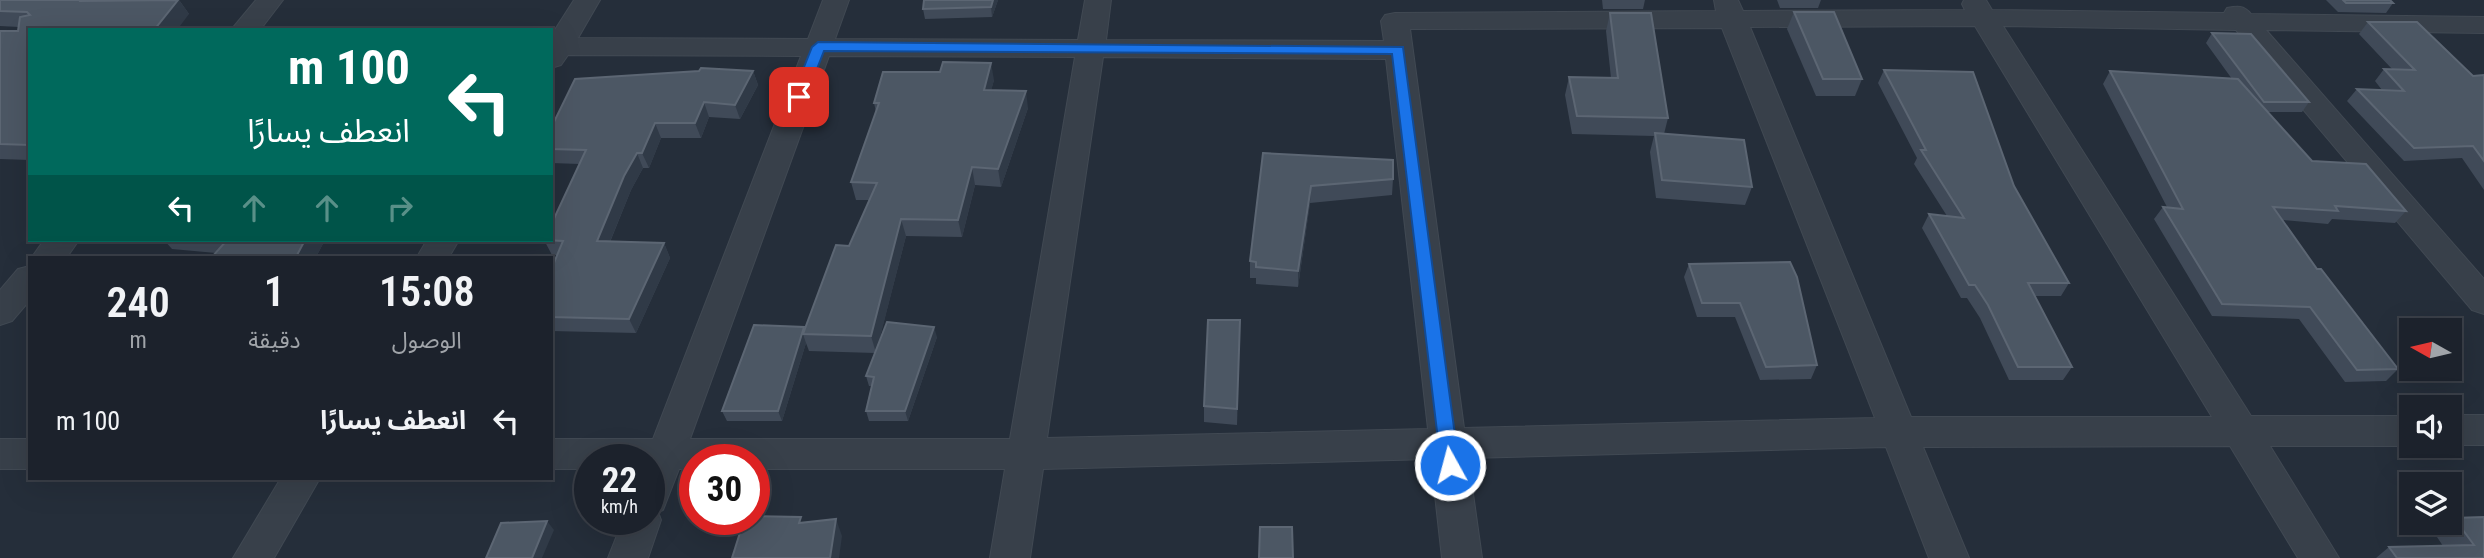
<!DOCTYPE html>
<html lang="ar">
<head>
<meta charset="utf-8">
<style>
  :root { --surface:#1c222c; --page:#252a34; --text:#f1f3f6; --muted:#a0a4a9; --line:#3a3f48 }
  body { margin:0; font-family:"Roboto Condensed","Noto Sans Arabic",sans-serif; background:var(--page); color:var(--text); direction:rtl; height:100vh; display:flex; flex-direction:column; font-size:26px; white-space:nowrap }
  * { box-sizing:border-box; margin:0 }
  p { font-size:23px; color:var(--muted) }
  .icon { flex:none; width:38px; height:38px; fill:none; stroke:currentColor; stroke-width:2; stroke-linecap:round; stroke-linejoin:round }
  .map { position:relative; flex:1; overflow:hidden; direction:ltr }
  .drawer { position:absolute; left:28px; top:256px; width:525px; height:224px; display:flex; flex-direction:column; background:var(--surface); border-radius:0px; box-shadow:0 7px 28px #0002,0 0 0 2px var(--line); direction:rtl }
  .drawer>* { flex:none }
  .banner { position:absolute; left:28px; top:28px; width:525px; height:214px; border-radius:0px; box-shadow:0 7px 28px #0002,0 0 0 2px var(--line); direction:rtl; background:#00695c; color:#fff; overflow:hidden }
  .needle { width:46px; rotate:278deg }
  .tools { position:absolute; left:2399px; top:318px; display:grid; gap:14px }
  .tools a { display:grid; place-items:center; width:63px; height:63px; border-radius:0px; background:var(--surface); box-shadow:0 7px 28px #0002,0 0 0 2px var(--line); font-size:35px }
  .speed { position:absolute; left:574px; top:444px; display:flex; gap:14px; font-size:35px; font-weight:700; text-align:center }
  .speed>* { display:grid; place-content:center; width:91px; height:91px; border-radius:50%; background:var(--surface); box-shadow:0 7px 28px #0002,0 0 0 2px var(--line); line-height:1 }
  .speed small { font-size:18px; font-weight:400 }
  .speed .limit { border:10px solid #d22; background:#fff; color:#111 }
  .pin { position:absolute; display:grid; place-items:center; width:60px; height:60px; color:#fff; margin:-30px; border-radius:14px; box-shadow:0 4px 10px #0006 }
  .me { position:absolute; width:77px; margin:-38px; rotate:353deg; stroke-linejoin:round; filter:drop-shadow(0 0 5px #0008) }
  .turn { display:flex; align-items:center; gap:24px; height:147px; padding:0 28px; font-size:32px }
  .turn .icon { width:91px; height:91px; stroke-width:2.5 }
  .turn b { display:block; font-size:49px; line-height:60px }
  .lanes { display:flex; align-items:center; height:66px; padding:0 28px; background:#0003; justify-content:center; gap:35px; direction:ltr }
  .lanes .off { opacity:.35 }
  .eta { display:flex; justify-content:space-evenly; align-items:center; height:119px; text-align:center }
  .eta b { font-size:42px; font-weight:600; line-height:49px }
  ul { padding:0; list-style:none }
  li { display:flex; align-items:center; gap:21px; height:91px; padding:0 28px }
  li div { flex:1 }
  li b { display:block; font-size:26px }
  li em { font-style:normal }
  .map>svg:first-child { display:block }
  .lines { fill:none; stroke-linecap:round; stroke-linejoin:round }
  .street-casing { stroke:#414953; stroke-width:2 }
  .street { fill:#38404a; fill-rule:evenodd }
  .wall { fill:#404a58 }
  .shaded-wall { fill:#303a47 }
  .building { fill:#4c5764; stroke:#5c6673; stroke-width:2 }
  .route { fill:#1a73e8; stroke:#114b97; stroke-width:2 }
</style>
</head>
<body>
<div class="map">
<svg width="2484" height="558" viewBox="0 0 2484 558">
  <rect width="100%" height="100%" fill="#252e3a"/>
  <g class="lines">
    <g class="street-casing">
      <g id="street">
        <polygon points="256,0 283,0 260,30 231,30"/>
        <path d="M 574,0 L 600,0 L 578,38 L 808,39 L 823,0 L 849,0 L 835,39 L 1078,40 L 1085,0 L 1111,0 L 1106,40 L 1384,41 L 1381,21 L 1385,15 L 1395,13 L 1716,11 L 1714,0 L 1738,0 L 1743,11 L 1965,10 L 1962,4 L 1964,0 L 1986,0 L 1992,10 L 2224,13 L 2227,8 C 2237,6 2244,5 2251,14 L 2484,17 L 2484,33 L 2266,30 L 2484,279 L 2484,314 L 2472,310 L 2236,30 L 2003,26 L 2251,416 L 2412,416 L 2412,446 L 2270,446 L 2339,558 L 2298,558 L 2230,446 L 1923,447 L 1969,558 L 1929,558 L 1886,447 L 1468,458 L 1482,558 L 1442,558 L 1431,459 L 1043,469 L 1030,558 L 990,558 L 1005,469 L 754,469 L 754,460 L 695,460 L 695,469 L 679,469 L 663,510 L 658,512 L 661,520 L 648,558 L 608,558 L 623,520 L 649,520 L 649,460 L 590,460 L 590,469 L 551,469 L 551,439 L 653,439 L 801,56 L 568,55 L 561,65 L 551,68 L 551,36 ZM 1975,26 L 2212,417 L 1911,417 L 1750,27 ZM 1722,28 L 1875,418 L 1464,428 L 1410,29 ZM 829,56 L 1075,57 L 1010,439 L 690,439 ZM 1103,57 L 1386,59 L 1428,429 L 1047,438 Z"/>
        <polygon points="44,240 79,240 67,257 32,257"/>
        <polygon points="427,240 459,240 449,257 417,257"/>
        <polygon points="30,266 30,300 12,321 0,325 0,290 18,269"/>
        <rect x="2450" y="415" width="34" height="30"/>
        <rect x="0" y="439" width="30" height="30"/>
        <polygon points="281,478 320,478 274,558 233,558"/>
      </g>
    </g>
    <use href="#street" class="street"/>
  </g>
  <g class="wall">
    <polygon points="0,0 179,0 189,14 30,30 30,160 0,159 0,31 18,31 19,27 0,26"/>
    <polygon points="924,0 998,0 992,17 925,19 923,9"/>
    <polygon points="1602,0 1645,0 1643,9 1603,9"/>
    <polygon points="1777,0 1821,0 1818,8 1780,8"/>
    <polygon points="2326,0 2390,0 2393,3 2386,13 2338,12"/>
    <polygon points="1794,12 1862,79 1855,96 1816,96 1787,29"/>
    <polygon points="1610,13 1668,118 1664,134 1752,187 1745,205 1656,198 1650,152 1654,136 1572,134 1565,95 1569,77 1611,78 1606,31"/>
    <polygon points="2368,22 2473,76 2484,75 2484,190 2462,158 2404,161 2347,101 2357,89 2382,90 2375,81 2384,69 2392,69 2359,34"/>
    <polygon points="2212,33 2309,102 2302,112 2268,112 2312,161 2406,211 2395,223 2332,219 2328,224 2283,220 2317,269 2398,369 2386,381 2345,382 2299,319 2212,316 2154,219 2163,207 2167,207 2103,84 2110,71 2232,79 2206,43"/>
    <polygon points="1884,70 2014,186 2069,283 2061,296 2035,296 2072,367 2063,380 2009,380 1980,318 1967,298 1961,298 1922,228 1929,214 1947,216 1914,164 1917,158 1878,83"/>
    <polygon points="753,71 758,85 740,119 709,117 701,138 661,138 649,168 643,168 631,190 610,242 664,243 670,258 636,333 551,331 551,270 557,255 552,255 544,240 580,164 551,163 551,128"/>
    <polygon points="994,80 991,90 1028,108 1001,187 975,185 962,237 906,236 878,344 937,337 908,421 869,421 866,411 872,386 869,386 866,376 875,353 809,351 806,343 782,421 727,421 722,411 805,328 849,246 869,200 856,200 851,182 876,112 874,103"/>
    <polygon points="1263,153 1393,179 1392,195 1310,203 1298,287 1256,284 1256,278 1250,278 1250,261"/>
    <polygon points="164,240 325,240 316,257 212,257 216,253 172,249"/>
    <polygon points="1790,262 1817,365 1811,379 1760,380 1735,317 1697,317 1684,277 1689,264"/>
    <polygon points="1240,320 1237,425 1204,422 1204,406"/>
    <polygon points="2454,518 2484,558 2376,558 2389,547 2443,546 2435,534 2448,523 2450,523 2450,522"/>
  </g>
  <g class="shaded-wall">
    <polygon points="178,0 179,0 189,14 177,30 154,30"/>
    <polygon points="993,0 998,0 992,17 991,7"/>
    <polygon points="991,63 994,80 987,107 984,90"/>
    <polygon points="753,71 758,85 740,119 735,105"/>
    <polygon points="1026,91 1028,108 1001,187 998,169"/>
    <polygon points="704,102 709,117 701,138 695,123"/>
    <polygon points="655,123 661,138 649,168 642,153"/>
    <polygon points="637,153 643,168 631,190 604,256 597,241 624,176"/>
    <polygon points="972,167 975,185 962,237 958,220"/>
    <polygon points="1311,186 1310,203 1298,287 1298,271"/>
    <polygon points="901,219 906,236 876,353 871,336"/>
    <polygon points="305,240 325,240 316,257 296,257"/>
    <polygon points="664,243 670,258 636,333 629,319"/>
    <polygon points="804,327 803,334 806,343 782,421 778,411"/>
    <polygon points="934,327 937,337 908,421 905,411"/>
    <polygon points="836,519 842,536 839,558 830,558"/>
    <polygon points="547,521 554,530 542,558 532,558"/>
  </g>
  <g class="building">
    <polygon points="0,0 81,0 79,1 178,0 154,30 30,30 30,145 0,144 0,31 18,31 20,17 30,15 27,12 0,11"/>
    <polygon points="924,0 993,0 991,7 923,9"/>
    <polygon points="2343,0 2390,0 2393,3 2346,3"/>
    <polygon points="1794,12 1834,12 1862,79 1823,79"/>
    <polygon points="1610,13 1651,13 1668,118 1577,116 1569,77 1618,78"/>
    <polygon points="2368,22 2417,22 2473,76 2484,75 2484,161 2473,146 2414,148 2357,89 2404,91 2384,69 2415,70"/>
    <polygon points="2212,33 2251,34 2309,102 2264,102"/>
    <polygon points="943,62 991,63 984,90 1026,91 998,169 972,167 958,220 901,219 871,336 803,334 836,245 849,246 877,183 851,182 879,103 874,103 883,72 940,72"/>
    <polygon points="701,68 753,71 735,105 704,102 695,123 655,123 642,153 637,153 624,176 597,241 664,243 629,319 551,317 551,270 563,241 544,240 551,240 551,225 586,150 551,149 551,128 575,79 699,71"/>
    <polygon points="1884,70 1973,72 2014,186 2069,283 2028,283 2072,367 2018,367 1988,305 1975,285 1969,285 1929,214 1964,218 1921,150 1926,150"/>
    <polygon points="2110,71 2238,79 2312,161 2366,164 2406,211 2335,206 2338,211 2273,207 2317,269 2321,269 2398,369 2357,370 2310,307 2222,304 2163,207 2183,209"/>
    <polygon points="1655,133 1744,140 1752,187 1662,180"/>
    <polygon points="1263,153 1393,160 1393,179 1311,186 1298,271 1256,267 1256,262 1250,261"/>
    <polygon points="227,240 305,240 296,257 212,257"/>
    <polygon points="1790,262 1797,277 1817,365 1766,367 1740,303 1702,303 1689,264"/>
    <polygon points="1208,320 1240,320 1237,409 1204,406"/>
    <polygon points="887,322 934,327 905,411 866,411 874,377 866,376"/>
    <polygon points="754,325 804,327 778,411 722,411"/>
    <polygon points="754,516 801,517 799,523 836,519 830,558 732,558 744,520 754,520"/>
    <polygon points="2484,517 2484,558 2397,558 2389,547 2474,545 2454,518"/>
    <polygon points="547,521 532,558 486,558 501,523"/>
    <polygon points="1260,527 1292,527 1293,558 1259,558"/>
  </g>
  <polygon class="route" points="818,42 1403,47 1459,465 1456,470 1443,470 1441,465 1392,54 824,51 806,97 804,101 794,101 792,97 812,47"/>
</svg>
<div class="tools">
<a><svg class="needle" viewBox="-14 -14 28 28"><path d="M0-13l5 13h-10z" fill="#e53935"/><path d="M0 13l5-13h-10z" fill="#a0a4a9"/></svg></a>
<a><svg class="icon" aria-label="sound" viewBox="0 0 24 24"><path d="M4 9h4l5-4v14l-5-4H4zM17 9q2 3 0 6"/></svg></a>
<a><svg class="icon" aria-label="layers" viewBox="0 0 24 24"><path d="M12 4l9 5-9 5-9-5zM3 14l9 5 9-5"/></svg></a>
</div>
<div class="speed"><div>22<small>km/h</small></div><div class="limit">30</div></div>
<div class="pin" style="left:799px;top:97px;background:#d93025"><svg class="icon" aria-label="arrive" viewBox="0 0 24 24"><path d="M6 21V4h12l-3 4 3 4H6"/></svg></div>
<svg class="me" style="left:1450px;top:465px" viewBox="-20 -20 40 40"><circle r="17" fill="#1a73e8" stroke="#fff" stroke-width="3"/><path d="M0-11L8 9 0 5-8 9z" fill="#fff"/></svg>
<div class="banner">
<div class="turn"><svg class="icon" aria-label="left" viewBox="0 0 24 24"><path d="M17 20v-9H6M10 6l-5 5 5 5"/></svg><div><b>100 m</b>انعطف يسارًا</div></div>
<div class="lanes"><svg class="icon" aria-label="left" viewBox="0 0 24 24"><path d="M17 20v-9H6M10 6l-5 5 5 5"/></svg><svg class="icon off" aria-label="ahead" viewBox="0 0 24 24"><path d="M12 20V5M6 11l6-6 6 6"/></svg><svg class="icon off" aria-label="ahead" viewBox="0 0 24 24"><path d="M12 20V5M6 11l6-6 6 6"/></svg><svg class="icon off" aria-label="right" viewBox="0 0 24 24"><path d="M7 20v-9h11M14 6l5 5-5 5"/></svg></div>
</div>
<section class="drawer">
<div class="eta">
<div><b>15:08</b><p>الوصول</p></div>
<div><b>1</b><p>دقيقة</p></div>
<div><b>240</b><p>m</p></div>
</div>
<ul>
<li><svg class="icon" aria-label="left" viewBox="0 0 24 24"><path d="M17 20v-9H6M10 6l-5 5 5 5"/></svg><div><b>انعطف يسارًا</b></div><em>100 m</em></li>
</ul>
</section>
</div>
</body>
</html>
